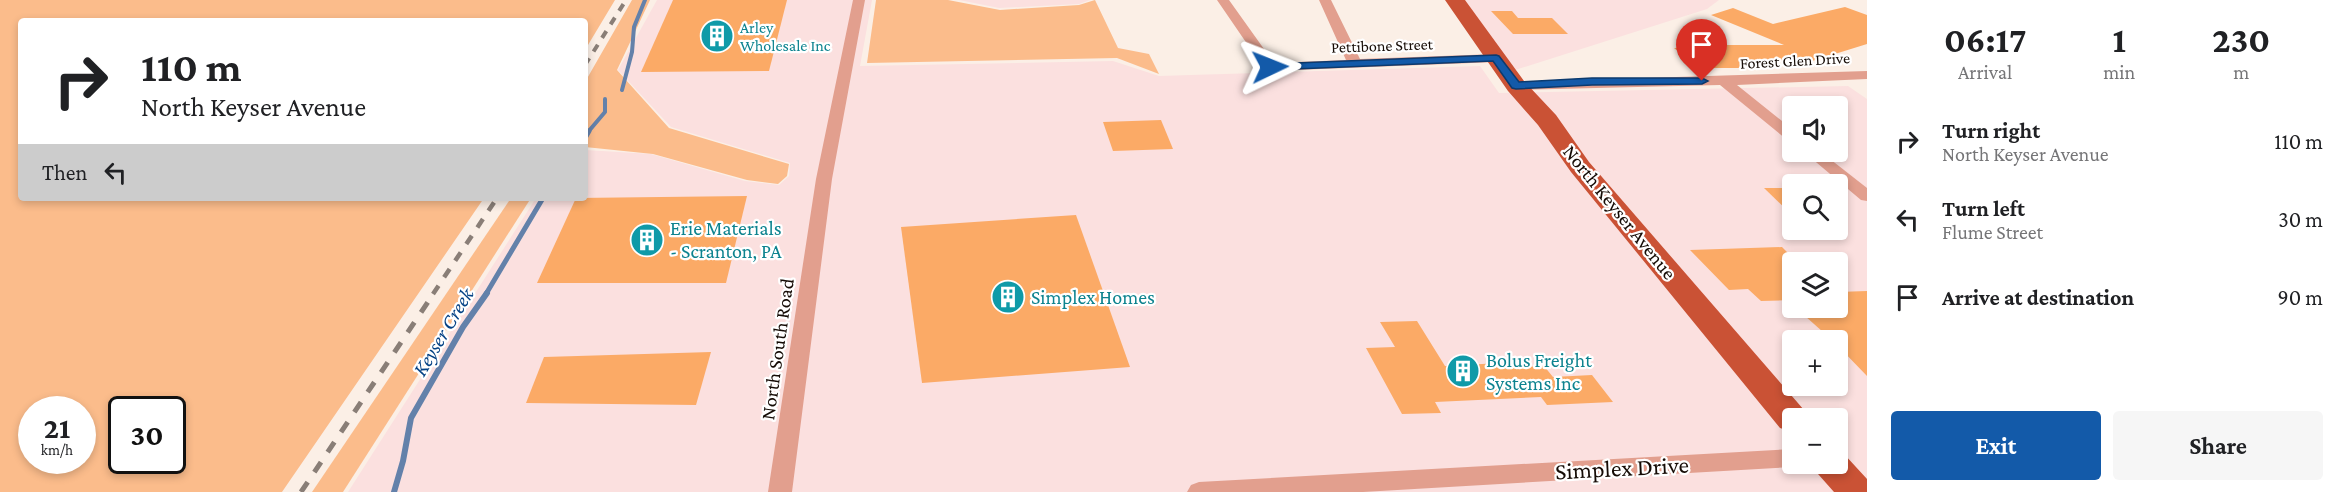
<!DOCTYPE html>
<html lang="en">
<head>
<meta charset="utf-8">
<style>
  :root { --surface:#fff; --page:#f6f6f6; --text:#202124; --muted:#757577; --accent:#135aa9 }
  body { margin:0; font-family:"Crimson Pro",serif; background:var(--page); color:var(--text); height:100vh; display:flex; flex-direction:column; font-size:22px; white-space:nowrap }
  * { box-sizing:border-box; margin:0 }
  p { font-size:20px; color:var(--muted) }
  .icon { flex:none; width:33px; height:33px; fill:none; stroke:currentColor; stroke-width:2; stroke-linecap:round; stroke-linejoin:round }
  .map { position:relative; flex:1; overflow:hidden }
  .panel { display:flex; flex-direction:column; background:var(--surface); width:480px }
  .panel>* { flex:none }
  .guide { position:absolute; left:18px; top:18px; width:570px; height:183px; border-radius:6px; box-shadow:0 3px 9px #0003; background:#fff; color:var(--text); overflow:hidden }
  .buttons { position:absolute; left:1782px; top:96px; display:grid; gap:12px }
  .buttons a { display:grid; place-items:center; width:66px; height:66px; border-radius:6px; background:var(--surface); box-shadow:0 3px 9px #0003; font-size:30px }
  .speed { position:absolute; left:18px; top:396px; display:flex; gap:12px; font-size:30px; font-weight:700; text-align:center }
  .speed>* { display:grid; place-content:center; width:78px; height:78px; border-radius:50%; background:var(--surface); box-shadow:0 3px 9px #0003; line-height:1 }
  .speed small { font-size:15px; font-weight:400 }
  .speed .limit { border:3px solid #111; border-radius:9px; background:#fff; color:#111 }
  .pin { position:absolute; display:grid; place-items:center; width:51px; height:51px; color:#fff; margin:-62px -26px; border-radius:50% 50% 50% 0; rotate:-45deg; box-shadow:0 0 6px #0007 }
  .pin .icon { rotate:45deg }
  .me { position:absolute; width:66px; margin:-33px; rotate:88deg; stroke-linejoin:round; filter:drop-shadow(0 0 4px #0008) }
  .turn { display:flex; align-items:center; gap:21px; height:126px; padding:0 24px; font-size:27px }
  .turn .icon { width:78px; height:78px; stroke-width:2.5 }
  .turn b { display:block; font-size:42px; line-height:51px }
  .then { display:flex; align-items:center; height:57px; padding:0 24px; background:#0003; gap:12px; font-size:22px }
  .eta { display:flex; justify-content:space-evenly; align-items:center; height:102px; text-align:center }
  .eta b { font-size:36px; font-weight:700; line-height:42px }
  .action { display:flex; gap:12px; margin-top:auto; padding:12px 24px }
  .action a { flex:1; height:69px; border-radius:6px; background:var(--accent); color:#fff; font-size:24px; font-weight:700; line-height:69px; text-align:center }
  .action a+a { background:var(--page); color:var(--text) }
  ul { padding:0; list-style:none }
  li { display:flex; align-items:center; gap:18px; height:78px; padding:0 24px }
  li div { flex:1 }
  li b { display:block; font-size:22px }
  li em { font-style:normal }
  main { display:flex; flex:1; min-height:0 }
  .map>svg:first-child { display:block }
  .industrial { fill:#fbe0df; fill-rule:evenodd }
  .green { fill:#fbbc8b; fill-rule:evenodd }
  .lines { fill:none; stroke-linecap:round; stroke-linejoin:round }
  .stream-far2 { stroke:#6381aa; stroke-width:4 }
  .stream-far1 { stroke:#6381aa; stroke-width:5 }
  .stream { stroke:#6381aa; stroke-width:6 }
  .building { fill:#fbaa66 }
  .minor { fill:#e29f8e; fill-rule:evenodd }
  .primary { fill:#ca5235; fill-rule:evenodd }
  .rail-far2 { stroke:#897e77; stroke-width:4; stroke-dasharray:8 8; stroke-linecap:butt }
  .rail-far1 { stroke:#897e77; stroke-width:4.5; stroke-dasharray:10 10; stroke-linecap:butt }
  .rail { stroke:#897e77; stroke-width:5; stroke-dasharray:12 12; stroke-linecap:butt }
  .route { fill:#135aa9; stroke:#0c3a6e; stroke-width:1.5 }
  .labels { text-anchor:middle; stroke-width:4.5; stroke-linejoin:round; paint-order:stroke }
  .far-culture-label { font-size:16px; fill:#0d838f; stroke:#fff; text-anchor:start }
  .far-street-label { font-size:16px; fill:#150b05; stroke:#fff }
  .street-label { font-size:20px; fill:#150b05; stroke:#fff }
  .culture-label { font-size:20px; fill:#0d838f; stroke:#fff; text-anchor:start }
  .water-label { font-size:21px; font-style:italic; fill:#054285; stroke:#fff }
  .near-street-label { font-size:24px; fill:#150b05; stroke:#fff }
</style>
</head>
<body>
<main>
<div class="map">
<svg width="1867" height="492" viewBox="0 0 1867 492">
  <rect width="100%" height="100%" fill="#fbefe6"/>
  <g class="industrial">
    <path d="M 657,0 L 872,0 L 860,66 L 1113,61 L 1159,76 L 1480,66 L 1499,93 L 1848,86 L 1867,99 L 1867,492 L 348,492 L 536,198 L 585,198 L 585,150 L 651,154 L 745,181 L 779,185 L 789,176 L 790,163 L 671,127 L 618,70 ZM 1792,106 L 1838,106 L 1838,152 L 1792,152 ZM 1792,184 L 1838,184 L 1838,230 L 1792,230 ZM 1792,262 L 1838,262 L 1838,308 L 1792,308 ZM 1792,340 L 1838,340 L 1838,386 L 1792,386 ZM 1792,418 L 1838,418 L 1838,464 L 1792,464 Z"/>
    <polygon points="959,0 1090,0 1079,4 999,8"/>
    <polygon points="1465,0 1719,0 1707,9 1515,70"/>
  </g>
  <g class="green">
    <path d="M 0,0 L 615,0 L 585,50 L 585,21 L 21,21 L 21,198 L 484,198 L 282,492 L 0,492 ZM 32,410 L 82,410 L 82,460 L 32,460 ZM 122,410 L 172,410 L 172,460 L 122,460 Z"/>
    <polygon points="632,0 650,0 617,70 669,128 789,164 787,176 778,184 747,180 653,154 585,147 585,82"/>
    <polygon points="876,0 948,0 1000,10 1079,5 1095,0 1118,48 1149,54 1159,74 1117,58 867,63"/>
    <polygon points="511,198 531,198 343,492 312,492"/>
  </g>
  <g class="lines">
    <g class="stream-far2">
      <polyline points="622,90 632,52 634,27 645,0"/>
      <polyline points="588,132 605,112 605,99"/>
    </g>
    <g class="stream-far1">
      <polyline points="585,138 589,131"/>
      <polyline points="486,294 543,198"/>
    </g>
    <polyline class="stream" points="394,492 403,461 411,418 463,327 487,293"/>
  </g>
  <g class="building">
    <polygon points="673,0 787,0 769,71 641,72"/>
    <polygon points="1845,7 1867,15 1867,44 1809,62 1803,59 1739,68 1700,68 1674,48 1714,47 1710,45 1784,45 1711,15 1733,8 1773,24"/>
    <polygon points="1491,11 1512,11 1518,18 1552,18 1568,34 1513,34"/>
    <polygon points="1161,120 1173,149 1113,151 1103,122"/>
    <polygon points="1764,188 1792,188 1792,215"/>
    <polygon points="747,196 726,283 537,283 576,198"/>
    <polygon points="1076,215 1130,367 922,383 901,227"/>
    <polygon points="1782,247 1792,257 1792,300 1761,301 1748,289 1729,290 1690,250"/>
    <polygon points="1867,291 1867,376 1838,346 1838,340 1832,340 1796,308 1838,308 1838,292"/>
    <polygon points="1417,321 1445,366 1519,362 1522,367 1544,366 1553,377 1592,375 1613,402 1547,405 1541,397 1435,402 1441,413 1402,414 1366,348 1395,347 1380,322"/>
    <polygon points="711,352 696,405 526,403 544,357"/>
  </g>
  <g class="lines">
    <g class="minor">
      <polygon points="853,0 865,0 832,179 792,492 768,492 816,179"/>
      <polygon points="1217,0 1229,0 1274,63 1346,60 1319,0 1331,0 1360,59 1496,54 1503,58 1496,62 1270,71 1265,70"/>
      <polygon points="1867,71 1867,79 1737,85 1792,129 1792,141 1786,139 1720,85 1516,90 1509,86 1516,82"/>
      <polygon points="1804,152 1821,152 1867,188 1867,201 1861,200"/>
      <polygon points="1792,449 1792,464 1800,464 1792,467 1363,492 1187,492 1191,485 1199,482"/>
    </g>
    <g class="primary">
      <polygon points="1445,0 1465,0 1524,81 1556,115 1589,162 1804,410 1809,418 1792,418 1792,432 1780,428 1571,172 1538,125 1508,91"/>
      <polygon points="1838,452 1844,454 1867,479 1867,492 1834,492 1818,474 1813,464 1838,464"/>
    </g>
    <polyline class="rail-far2" points="585,65 626,0"/>
    <polyline class="rail-far1" points="433,294 497,198"/>
    <polyline class="rail" points="301,492 434,293"/>
  </g>
  <polygon class="route" points="1496,55 1499,56 1519,82 1592,78 1702,78 1708,81 1702,84 1592,85 1516,89 1512,88 1493,61 1270,70 1264,67 1270,64"/>
  <defs>
    <g id="building-disc" transform="scale(1.725)"><circle r="9.5" fill="#0f9aa8" stroke="#fff"/><path d="M-4-6H4V6H1V3H-1V6H-4ZM-2.5-4.3h1.7v1.8h-1.7ZM.8-4.3h1.7v1.8H.8ZM-2.5-1h1.7V.8h-1.7ZM.8-1h1.7V.8H.8Z" fill="#fff"/></g>
  </defs>
  <g fill-rule="evenodd">
    <use href="#building-disc" x="717" y="36"/>
    <use href="#building-disc" x="647" y="240"/>
    <use href="#building-disc" x="1008" y="297"/>
    <use href="#building-disc" x="1463" y="371"/>
  </g>
  <g class="labels">
    <g class="far-culture-label">
      <text x="740" y="33">Arley<tspan x="740" dy="18">Wholesale Inc</tspan></text>
    </g>
    <g class="far-street-label">
      <text transform="translate(1382 45) rotate(-2)" y="6">Pettibone Street</text>
      <text transform="translate(1795 60) rotate(-3)" y="6">Forest Glen Drive</text>
    </g>
    <g class="street-label">
      <text transform="translate(1620 212) rotate(51)" y="7">North Keyser Avenue</text>
      <text transform="translate(777 349) rotate(-82)" y="7">North South Road</text>
    </g>
    <g class="culture-label">
      <text x="670" y="235">Erie Materials<tspan x="670" dy="23">- Scranton, PA</tspan></text>
      <text x="1031" y="304">Simplex Homes</text>
      <text x="1486" y="367">Bolus Freight<tspan x="1486" dy="23">Systems Inc</tspan></text>
    </g>
    <g class="water-label">
      <text transform="translate(443 332) rotate(-59)" y="7">Keyser Creek</text>
    </g>
    <g class="near-street-label">
      <text transform="translate(1622 468) rotate(-3)" y="8">Simplex Drive</text>
    </g>
  </g>
</svg>
<div class="buttons">
<a><svg class="icon" aria-label="sound" viewBox="0 0 24 24"><path d="M4 9h4l5-4v14l-5-4H4zM17 9q2 3 0 6"/></svg></a>
<a><svg class="icon" aria-label="search" viewBox="0 0 24 24"><circle cx="10" cy="10" r="6"/><path d="M15 15l6 6"/></svg></a>
<a><svg class="icon" aria-label="layers" viewBox="0 0 24 24"><path d="M12 4l9 5-9 5-9-5zM3 14l9 5 9-5"/></svg></a>
<a>+</a>
<a>−</a>
</div>
<div class="speed"><div>21<small>km/h</small></div><div class="limit">30</div></div>
<div class="pin" style="left:1702px;top:81px;background:#d93025"><svg class="icon" aria-label="arrive" viewBox="0 0 24 24"><path d="M6 21V4h12l-3 4 3 4H6"/></svg></div>
<svg class="me" style="left:1270px;top:67px" viewBox="-20 -20 40 40"><path d="M0-17L14 15 0 8-14 15z" fill="#135aa9" stroke="#fff" stroke-width="4"/></svg>
<div class="guide">
<div class="turn"><svg class="icon" aria-label="right" viewBox="0 0 24 24"><path d="M7 20v-9h11M14 6l5 5-5 5"/></svg><div><b>110 m</b>North Keyser Avenue</div></div>
<div class="then">Then<svg class="icon" aria-label="left" viewBox="0 0 24 24"><path d="M17 20v-9H6M10 6l-5 5 5 5"/></svg></div>
</div>
</div>
<section class="panel">
<div class="eta">
<div><b>06:17</b><p>Arrival</p></div>
<div><b>1</b><p>min</p></div>
<div><b>230</b><p>m</p></div>
</div>
<ul>
<li><svg class="icon" aria-label="right" viewBox="0 0 24 24"><path d="M7 20v-9h11M14 6l5 5-5 5"/></svg><div><b>Turn right</b><p>North Keyser Avenue</p></div><em>110 m</em></li>
<li><svg class="icon" aria-label="left" viewBox="0 0 24 24"><path d="M17 20v-9H6M10 6l-5 5 5 5"/></svg><div><b>Turn left</b><p>Flume Street</p></div><em>30 m</em></li>
<li><svg class="icon" aria-label="arrive" viewBox="0 0 24 24"><path d="M6 21V4h12l-3 4 3 4H6"/></svg><div><b>Arrive at destination</b></div><em>90 m</em></li>
</ul>
<div class="action"><a>Exit</a><a>Share</a></div>
</section>
</main>
</body>
</html>
